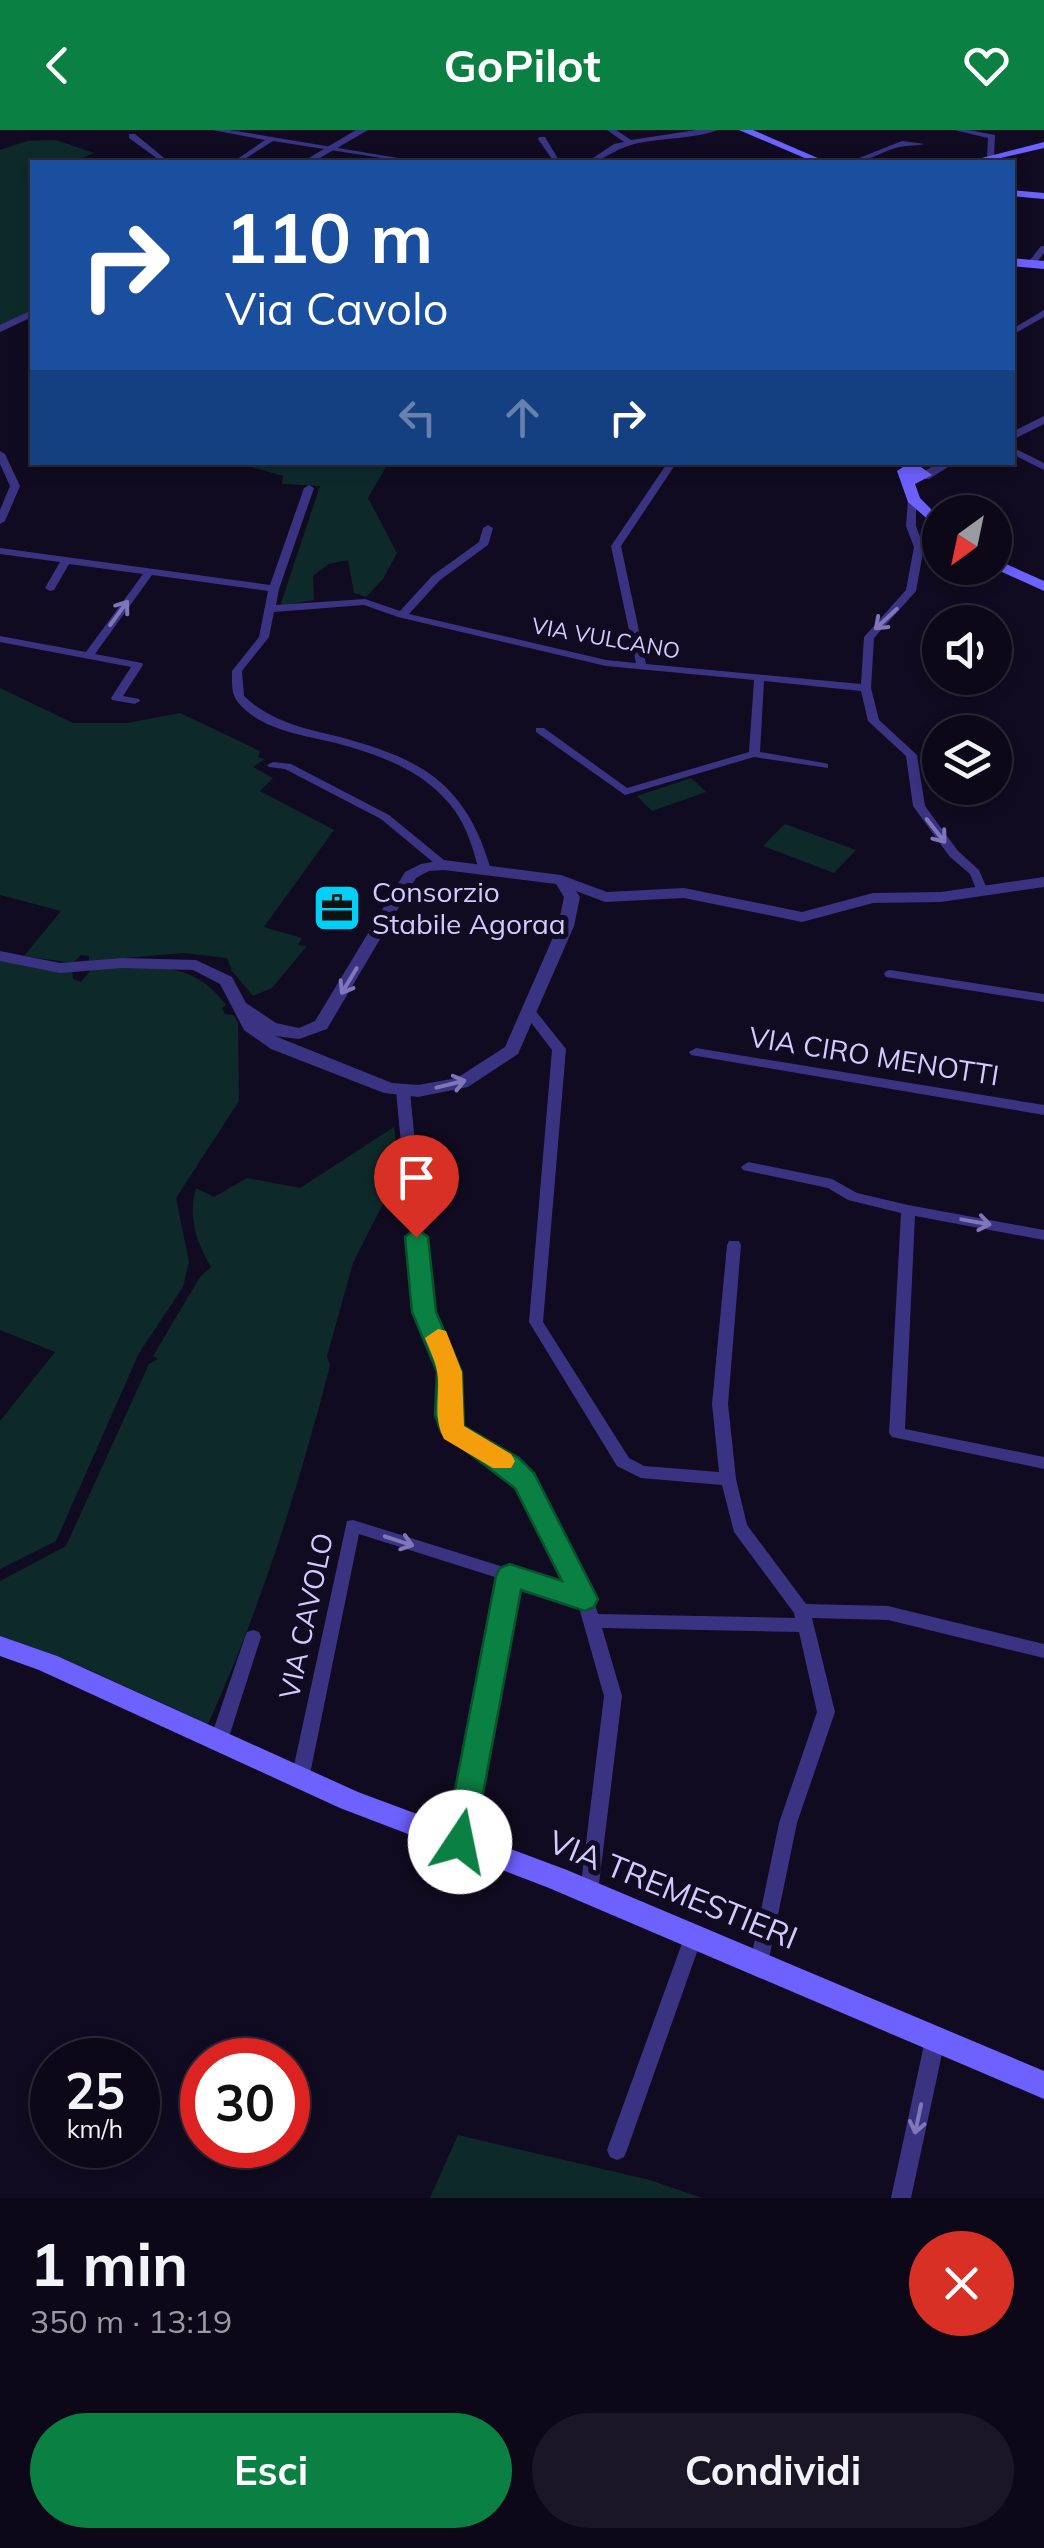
<!DOCTYPE html>
<html lang="it">
<head>
<meta charset="utf-8">
<style>
  :root { --surface:#0c0818; --page:#1a1625; --text:#f1f3f6; --muted:#9a9aa2; --line:#2c2937; --accent:#0b8043 }
  body { margin:0; font-family:Mulish,sans-serif; background:var(--page); color:var(--text); height:100vh; display:flex; flex-direction:column; font-size:38px; white-space:nowrap }
  * { box-sizing:border-box; margin:0 }
  p { font-size:32px; color:var(--muted) }
  .icon { flex:none; width:55px; height:55px; fill:none; stroke:currentColor; stroke-width:2; stroke-linecap:round; stroke-linejoin:round }
  .map { position:relative; height:2068px; overflow:hidden }
  .sheet { display:flex; flex-direction:column; background:var(--surface); flex:1 }
  .sheet>* { flex:none }
  .top-card { position:absolute; left:30px; top:30px; width:985px; height:305px; border-radius:0px; box-shadow:0 5px 15px #0003,0 0 0 2px var(--line); background:#1a4fa0; color:#fff; overflow:hidden }
  .needle { width:65px; rotate:213deg }
  .controls { position:absolute; left:922px; top:365px; display:grid; gap:20px }
  .controls a { display:grid; place-items:center; width:90px; height:90px; border-radius:50%; background:var(--surface); box-shadow:0 5px 15px #0003,0 0 0 2px var(--line); font-size:50px }
  .speed { position:absolute; left:30px; top:1908px; display:flex; gap:20px; font-size:50px; font-weight:700; text-align:center }
  .speed>* { display:grid; place-content:center; width:130px; height:130px; border-radius:50%; background:var(--surface); box-shadow:0 5px 15px #0003,0 0 0 2px var(--line); line-height:1 }
  .speed small { font-size:25px; font-weight:400 }
  .speed .limit { border:15px solid #d22; background:#fff; color:#111 }
  .pin { position:absolute; display:grid; place-items:center; width:85px; height:85px; color:#fff; margin:-102px -42px; border-radius:50% 50% 50% 0; rotate:-45deg; box-shadow:0 0 10px #0007 }
  .pin .icon { rotate:45deg }
  .me { position:absolute; width:110px; margin:-55px; rotate:11deg; stroke-linejoin:round; filter:drop-shadow(0 0 8px #0008) }
  .turn { display:flex; align-items:center; gap:35px; height:210px; padding:0 30px; font-size:45px }
  .turn .icon { width:130px; height:130px; stroke-width:2.5 }
  .turn b { display:block; font-size:70px; line-height:85px }
  .lanes { display:flex; align-items:center; height:95px; padding:0 30px; background:#0003; justify-content:center; gap:50px; direction:ltr }
  .lanes .off { opacity:.35 }
  .round { display:grid; place-items:center; flex:none; width:105px; height:105px; border-radius:52px; background:var(--page) }
  .overview { display:flex; align-items:center; justify-content:space-between; height:170px; padding:0 30px }
  h1 { font-size:60px; font-weight:700; line-height:75px }
  .action { display:flex; gap:20px; margin-top:auto; padding:20px 30px }
  .action a { flex:1; height:115px; border-radius:60px; background:var(--accent); color:#fff; font-size:40px; font-weight:700; line-height:115px; text-align:center }
  .action a+a { background:var(--page); color:var(--text) }
  header { display:flex; justify-content:space-between; align-items:center; height:130px; padding:0 30px; background:var(--accent); color:#fff; font-size:45px; font-weight:700 }
  .map>svg:first-child { display:block }
  .green { fill:#0e292a }
  .lines { fill:none; stroke-linecap:round; stroke-linejoin:round }
  .minor { fill:#3a3381; fill-rule:evenodd }
  .tertiary { fill:#3a3381; fill-rule:evenodd }
  .secondary { fill:#6d61ff; fill-rule:evenodd }
  .oneway { stroke:#7f77ba }
  .route { fill:#0b8043; stroke:#07532c; stroke-width:2.5 }
  .slow { fill:#f59e0b }
  .labels { text-anchor:middle; stroke-width:10; stroke-linejoin:round; paint-order:stroke }
  .far-street-label { font-size:22px; fill:#d3caff; stroke:#100b20 }
  .poi-label { font-size:28px; fill:#d3caff; stroke:#100b20; text-anchor:start }
  .street-label { font-size:28px; fill:#d3caff; stroke:#100b20 }
  .near-street-label { font-size:32px; fill:#d3caff; stroke:#100b20 }
</style>
</head>
<body>
<header><svg class="icon" aria-label="back" viewBox="0 0 24 24"><path d="M15 5l-7 7 7 7"/></svg>GoPilot<svg class="icon" aria-label="heart" viewBox="0 0 24 24"><path d="M12 20l-8-8c-3-5 5-10 8-4 3-6 11-1 8 4z"/></svg></header>
<div class="map">
<svg width="1044" height="2068" viewBox="0 0 1044 2068">
  <rect width="100%" height="100%" fill="#100b20"/>
  <g class="green">
    <polygon points="56,10 94,23 73,32 32,32 32,180 0,196 0,20 27,11"/>
    <polygon points="253,332 400,334 386,337 368,368 397,423 383,449 366,467 354,463 348,430 329,434 313,446 314,470 280,476 320,356 282,354 283,346 248,336"/>
    <polygon points="0,558 73,593 127,593 180,583 260,621 258,627 265,629 253,637 273,648 260,661 334,700 264,797 302,808 298,815 307,816 272,858 253,866 232,841 227,828 184,823 89,831 89,826 81,825 73,833 24,826 61,781 0,765"/>
    <polygon points="691,648 706,662 652,681 637,666"/>
    <polygon points="785,694 856,720 834,743 763,716"/>
    <path d="M 0,830 L 72,841 L 73,849 L 81,852 L 91,840 C 143,835 193,828 226,875 L 222,878 L 225,884 L 234,885 L 238,893 L 239,971 L 176,1068 L 189,1132 L 183,1157 L 139,1223 L 56,1411 L 0,1439 L 0,1291 L 55,1222 L 0,1200 Z"/>
    <path d="M 394,997 L 402,1051 L 396,1059 L 391,1058 L 353,1133 L 327,1226 L 330,1236 C 298,1358 261,1478 208,1594 L 87,1539 L 0,1507 L 0,1451 L 66,1416 L 149,1234 L 158,1229 L 153,1226 L 200,1147 L 211,1137 C 198,1115 187,1088 196,1058 L 214,1067 L 247,1048 L 300,1058 Z"/>
    <polygon points="458,2005 650,2050 702,2068 430,2068"/>
  </g>
  <g class="lines">
    <g class="minor">
      <polygon points="212,0 230,0 422,32 407,32 273,11 240,32 233,32 265,10"/>
      <path d="M 607,0 L 616,0 L 631,10 L 696,0 L 718,0 C 691,10 659,7 631,15 C 615,19 602,32 587,32 L 614,14 L 624,12 Z"/>
      <polygon points="954,0 969,0 995,5 994,29 987,27 988,8"/>
      <polygon points="129,4 135,4 169,32 162,32 129,8"/>
      <polygon points="539,7 545,7 560,32 554,32 538,9"/>
      <path d="M 902,11 L 925,14 C 917,16 908,15 899,17 C 882,21 867,33 849,32 Z"/>
      <polygon points="1041,116 1044,116 1044,123 1034,136 1028,136 1027,134"/>
      <polygon points="1044,180 1044,187 1012,205 1012,199"/>
      <polygon points="1012,317 1044,333 1044,340 1012,324"/>
      <polygon points="0,321 5,324 20,356 5,391 0,394 0,380 10,356 0,334"/>
      <path d="M 668,332 L 677,332 L 621,416 L 646,534 L 861,554 L 864,507 L 906,460 L 914,417 L 906,396 L 908,369 L 916,367 L 916,396 L 924,417 L 916,461 L 874,508 L 871,558 L 879,590 L 917,625 L 925,676 L 958,721 L 979,740 L 988,761 L 986,764 L 978,764 L 970,744 L 950,727 L 913,676 L 906,626 L 868,591 L 861,561 L 764,551 L 760,622 L 824,633 L 828,634 L 828,638 L 754,627 L 625,665 L 536,602 L 536,598 L 544,598 L 627,658 L 749,622 L 754,550 L 606,536 L 398,487 L 364,475 L 274,482 L 269,507 L 242,541 L 244,566 C 270,591 302,598 336,606 C 420,628 466,652 491,740 L 485,744 L 479,740 C 472,715 465,690 446,670 C 418,638 376,624 336,613 C 304,605 259,600 237,571 C 231,563 232,551 232,541 L 259,507 L 268,461 L 152,445 L 95,524 L 142,533 L 143,535 L 123,566 L 139,569 L 140,571 L 135,574 L 112,570 L 111,568 L 131,537 L 0,512 L 0,506 L 86,522 L 143,444 L 69,434 L 54,460 L 50,461 L 45,458 L 60,432 L 0,424 L 0,418 L 270,455 L 304,358 L 309,355 L 314,358 L 279,459 L 276,475 L 365,469 L 400,481 L 432,446 L 479,412 L 483,398 L 488,395 L 493,398 L 488,415 L 440,450 L 409,484 L 606,530 L 636,533 L 611,416 Z"/>
      <polygon points="273,632 291,634 389,685 450,735 448,738 440,738 381,689 285,639 269,637 267,635"/>
      <polygon points="890,840 1044,864 1044,872 886,847 884,844 886,841"/>
      <polygon points="529,878 534,879 566,919 543,1192 629,1328 644,1336 719,1342 712,1274 727,1115 729,1111 739,1111 741,1115 728,1274 736,1349 747,1395 806,1474 888,1476 1044,1514 1044,1528 888,1490 812,1488 835,1582 797,1693 768,1833 766,1839 759,1842 752,1839 750,1833 779,1693 817,1582 799,1502 602,1498 622,1566 598,1762 595,1768 589,1770 583,1768 580,1762 604,1566 578,1474 517,1454 469,1712 466,1718 460,1720 454,1718 451,1712 501,1449 359,1404 309,1649 306,1655 300,1657 294,1655 291,1649 347,1391 353,1390 571,1458 519,1355 504,1339 448,1306 440,1285 442,1242 417,1182 396,961 398,958 408,958 410,961 431,1182 458,1242 456,1285 460,1298 516,1331 531,1347 593,1469 598,1484 795,1488 794,1483 734,1402 722,1355 641,1348 617,1336 529,1192 552,920 523,882"/>
      <polygon points="696,918 1044,975 1044,985 691,925 689,922"/>
      <polygon points="748,1032 832,1049 857,1063 908,1075 1044,1100 1044,1110 915,1086 905,1299 1044,1327 1044,1339 892,1307 889,1303 901,1083 848,1070 828,1058 743,1040 741,1037"/>
      <polygon points="253,1500 259,1502 261,1507 228,1610 225,1615 219,1618 213,1615 210,1610 245,1507 247,1502"/>
      <polygon points="694,1796 701,1799 703,1805 627,2020 624,2027 617,2030 610,2027 607,2020 685,1805 687,1799"/>
      <polygon points="935,1901 942,1903 945,1910 911,2068 891,2068 925,1910 928,1903"/>
    </g>
    <g class="tertiary">
      <polygon points="356,0 368,0 313,32 302,32"/>
      <polygon points="32,180 32,187 0,202 0,195"/>
      <polygon points="1044,286 1044,294 1012,310 1012,302"/>
      <polygon points="940,332 956,332 929,349 921,349 921,343"/>
      <path d="M 444,730 L 561,745 L 607,762 L 684,758 L 802,782 L 873,763 L 941,762 L 1044,747 L 1044,757 L 941,772 L 873,773 L 802,792 L 684,768 L 605,772 L 576,761 L 580,767 L 574,796 L 518,924 L 468,957 L 418,967 L 384,963 L 271,919 L 244,900 L 220,854 L 193,840 L 122,838 L 60,843 L 0,831 L 0,821 L 60,833 L 122,828 L 196,830 L 232,847 L 246,873 L 276,893 L 299,898 L 315,891 L 405,742 L 421,734 ZM 444,740 L 556,754 L 564,767 L 558,796 L 505,917 L 457,948 L 418,955 L 392,953 L 275,906 L 299,909 L 327,899 L 416,748 L 429,741 Z"/>
    </g>
    <g class="secondary">
      <polygon points="739,0 753,0 827,32 814,32"/>
      <polygon points="1044,12 1044,18 983,32 966,32"/>
      <polygon points="1012,60 1044,63 1044,69 1012,66"/>
      <polygon points="1012,128 1044,131 1044,139 1012,136"/>
      <polygon points="897,332 914,332 932,345 915,354 920,368 940,388 940,400 908,372 897,341 903,337"/>
      <polygon points="995,429 1044,451 1044,461 993,438"/>
      <polygon points="0,1506 57,1526 358,1662 567,1740 1044,1941 1044,1969 549,1758 340,1678 39,1540 0,1526"/>
    </g>
  </g>
  <defs><path id="oneway-shaft" d="M-6 0H5M1.5-3L5.5 0L1.5 3" fill="none" stroke-width="1.6" stroke-linecap="round" stroke-linejoin="round" transform="scale(2.5)"/></defs>
  <g class="oneway">
    <use href="#oneway-shaft" transform="translate(119 483) rotate(-54)"/>
    <use href="#oneway-shaft" transform="translate(886 489) rotate(137)"/>
    <use href="#oneway-shaft" transform="translate(936 701) rotate(52)"/>
    <use href="#oneway-shaft" transform="translate(349 851) rotate(121)"/>
    <use href="#oneway-shaft" transform="translate(451 954) rotate(-14)"/>
    <use href="#oneway-shaft" transform="translate(976 1092) rotate(10)"/>
    <use href="#oneway-shaft" transform="translate(399 1411) rotate(18)"/>
    <use href="#oneway-shaft" transform="translate(918 1989) rotate(102)"/>
  </g>
  <polygon class="route" points="416,1098 428,1107 436,1182 462,1242 464,1296 519,1328 534,1343 598,1469 594,1477 585,1481 521,1460 474,1712 470,1722 460,1725 449,1722 445,1712 496,1446 500,1438 510,1434 562,1451 515,1358 441,1302 435,1285 437,1242 412,1182 405,1107"/>
  <path class="slow" d="M 438,1199 L 446,1201 L 462,1242 L 464,1296 L 511,1324 L 515,1331 L 511,1338 L 493,1338 L 444,1309 C 432,1285 441,1266 437,1241 C 435,1230 429,1218 425,1208 Z"/>
  <defs>
    <g id="office-square" transform="scale(2.5)"><rect x="-9" y="-9" width="18" height="18" rx="4" fill="#00d0f5" stroke="#100b20"/><path d="M-6-3h4V-5.5h4V-3h4V5H-6ZM-1-4.5V-3h2v-1.5ZM-6 0V1H6V0Z" fill="#111"/></g>
  </defs>
  <g fill-rule="evenodd">
    <use href="#office-square" x="337" y="778"/>
  </g>
  <g class="labels">
    <g class="far-street-label">
      <text transform="translate(606 508) rotate(10)" y="8">VIA VULCANO</text>
    </g>
    <g class="poi-label">
      <text x="372" y="772">Consorzio<tspan x="372" dy="32">Stabile Agoraa</tspan></text>
    </g>
    <g class="street-label">
      <text transform="translate(874 926) rotate(9)" y="10">VIA CIRO MENOTTI</text>
      <text transform="translate(306 1486) rotate(-78)" y="10">VIA CAVOLO</text>
    </g>
    <g class="near-street-label">
      <text transform="translate(673 1760) rotate(22)" y="11">VIA TREMESTIERI</text>
    </g>
  </g>
</svg>
<div class="controls">
<a><svg class="needle" viewBox="-14 -14 28 28"><path d="M0-13l5 13h-10z" fill="#e53935"/><path d="M0 13l5-13h-10z" fill="#9a9aa2"/></svg></a>
<a><svg class="icon" aria-label="sound" viewBox="0 0 24 24"><path d="M4 9h4l5-4v14l-5-4H4zM17 9q2 3 0 6"/></svg></a>
<a><svg class="icon" aria-label="layers" viewBox="0 0 24 24"><path d="M12 4l9 5-9 5-9-5zM3 14l9 5 9-5"/></svg></a>
</div>
<div class="speed"><div>25<small>km/h</small></div><div class="limit">30</div></div>
<div class="pin" style="left:416px;top:1107px;background:#d93025"><svg class="icon" aria-label="arrive" viewBox="0 0 24 24"><path d="M6 21V4h12l-3 4 3 4H6"/></svg></div>
<svg class="me" style="left:460px;top:1712px" viewBox="-20 -20 40 40"><circle r="19" fill="#fff"/><path d="M0-13L10 11 0 6-10 11z" fill="#0b8043"/></svg>
<div class="top-card">
<div class="turn"><svg class="icon" aria-label="right" viewBox="0 0 24 24"><path d="M7 20v-9h11M14 6l5 5-5 5"/></svg><div><b>110 m</b>Via Cavolo</div></div>
<div class="lanes"><svg class="icon off" aria-label="left" viewBox="0 0 24 24"><path d="M17 20v-9H6M10 6l-5 5 5 5"/></svg><svg class="icon off" aria-label="ahead" viewBox="0 0 24 24"><path d="M12 20V5M6 11l6-6 6 6"/></svg><svg class="icon" aria-label="right" viewBox="0 0 24 24"><path d="M7 20v-9h11M14 6l5 5-5 5"/></svg></div>
</div>
</div>
<section class="sheet">
<div class="overview"><div><h1>1 min</h1><p>350 m · 13:19</p></div><a class="round" style="background:#d93025;color:#fff"><svg class="icon" aria-label="close" viewBox="0 0 24 24"><path d="M6 6l12 12M18 6L6 18"/></svg></a></div>
<div class="action"><a>Esci</a><a>Condividi</a></div>
</section>
</body>
</html>
